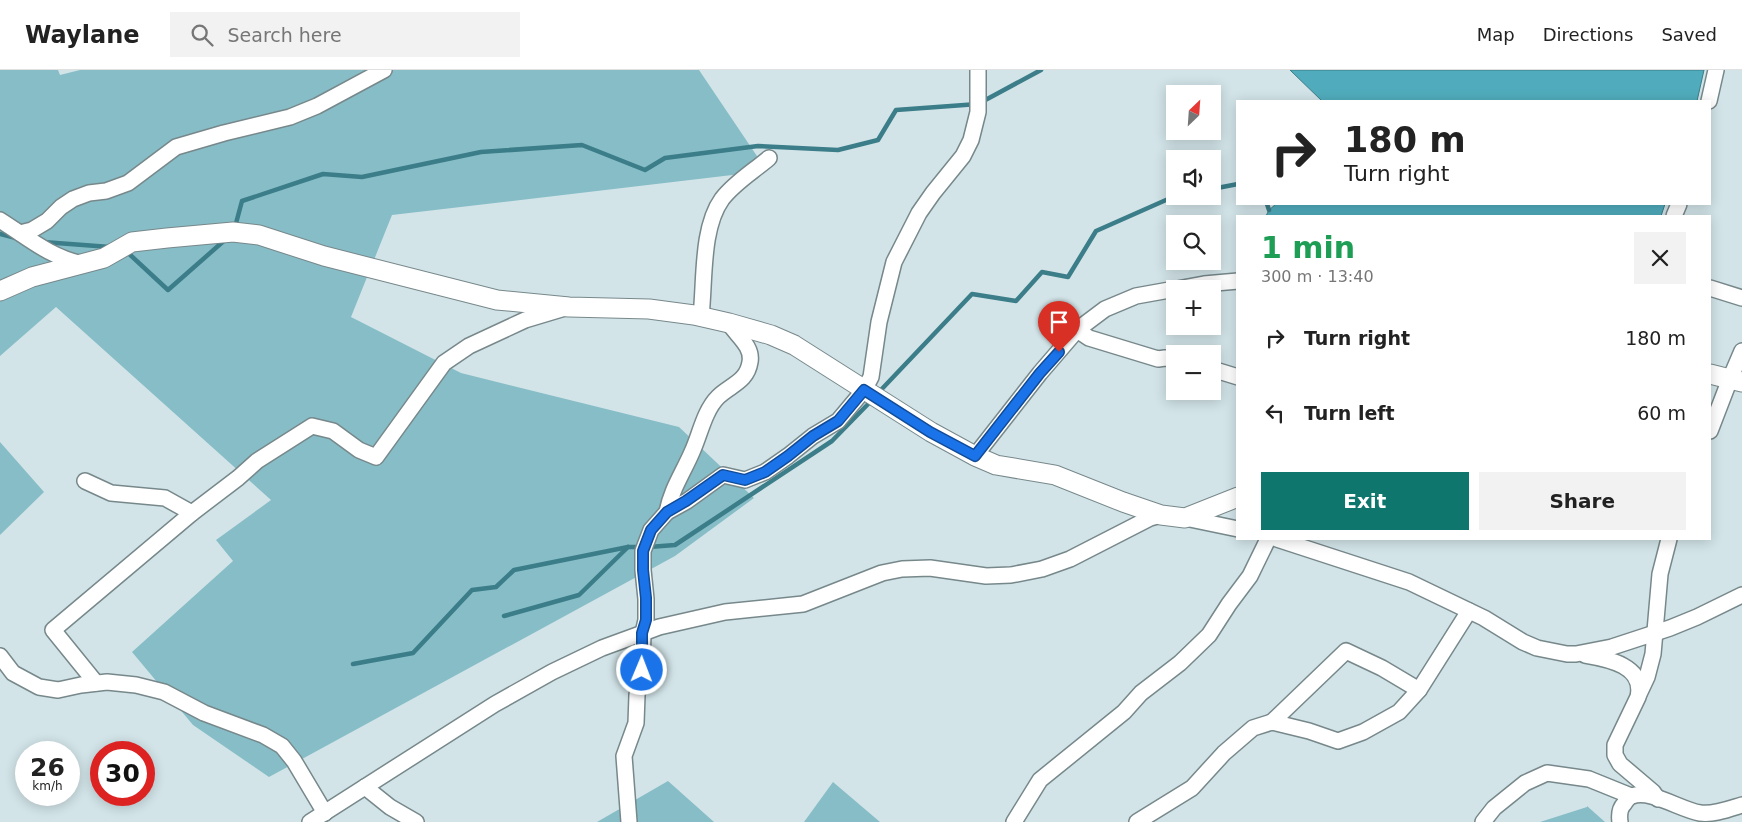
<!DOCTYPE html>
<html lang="en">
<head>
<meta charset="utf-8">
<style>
  :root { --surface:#fff; --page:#f2f2f2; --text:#222; --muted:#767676; --line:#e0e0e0; --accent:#0f766e }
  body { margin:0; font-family:"DejaVu Sans",sans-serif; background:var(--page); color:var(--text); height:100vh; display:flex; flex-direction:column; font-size:19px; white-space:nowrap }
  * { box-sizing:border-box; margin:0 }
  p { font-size:16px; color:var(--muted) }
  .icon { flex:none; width:28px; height:28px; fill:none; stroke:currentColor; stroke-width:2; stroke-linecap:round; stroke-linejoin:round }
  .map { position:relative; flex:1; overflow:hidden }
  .side { position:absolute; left:1236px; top:145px; width:475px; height:325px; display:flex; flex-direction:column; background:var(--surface); border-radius:0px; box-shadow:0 2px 12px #0003 }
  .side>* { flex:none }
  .top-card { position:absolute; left:1236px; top:30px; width:475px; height:105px; border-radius:0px; box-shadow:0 2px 12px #0003; background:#fff; color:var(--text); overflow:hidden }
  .needle { width:32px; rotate:25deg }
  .tools { position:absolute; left:1166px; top:15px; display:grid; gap:10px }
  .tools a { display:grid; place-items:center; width:55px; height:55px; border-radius:0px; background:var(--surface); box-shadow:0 2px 12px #0003; font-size:25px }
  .speed { position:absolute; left:15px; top:671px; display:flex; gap:10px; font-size:25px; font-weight:700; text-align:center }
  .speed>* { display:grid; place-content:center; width:65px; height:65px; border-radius:50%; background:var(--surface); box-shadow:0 2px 12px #0003; line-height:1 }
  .speed small { font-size:12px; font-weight:400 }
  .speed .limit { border:8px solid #d22; background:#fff; color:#111 }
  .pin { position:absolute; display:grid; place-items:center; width:42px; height:42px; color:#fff; margin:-51px -21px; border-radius:50% 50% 50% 0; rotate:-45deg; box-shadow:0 0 5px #0007 }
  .pin .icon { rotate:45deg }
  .me { position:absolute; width:55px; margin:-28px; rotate:1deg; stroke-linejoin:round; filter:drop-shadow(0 0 4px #0008) }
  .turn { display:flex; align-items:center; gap:18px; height:105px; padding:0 25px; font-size:22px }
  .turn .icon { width:65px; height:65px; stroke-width:2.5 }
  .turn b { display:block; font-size:35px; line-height:42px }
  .round { display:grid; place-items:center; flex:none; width:52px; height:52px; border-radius:0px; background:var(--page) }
  .summary { display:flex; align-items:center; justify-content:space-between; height:85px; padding:0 25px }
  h1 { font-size:30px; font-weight:700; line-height:38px; color:#1e9e55 }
  .button { display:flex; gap:10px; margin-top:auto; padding:10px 25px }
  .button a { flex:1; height:58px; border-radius:0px; background:var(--accent); color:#fff; font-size:20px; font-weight:700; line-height:58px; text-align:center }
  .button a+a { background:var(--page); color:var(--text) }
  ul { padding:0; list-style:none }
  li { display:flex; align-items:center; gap:15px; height:75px; padding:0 25px }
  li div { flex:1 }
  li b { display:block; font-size:19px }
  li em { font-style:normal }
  header { display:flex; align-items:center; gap:30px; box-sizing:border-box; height:70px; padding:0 25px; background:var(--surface); border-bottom:1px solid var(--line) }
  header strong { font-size:24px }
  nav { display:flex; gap:28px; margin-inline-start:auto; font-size:18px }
  .search { width:350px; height:45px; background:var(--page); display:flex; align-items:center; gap:12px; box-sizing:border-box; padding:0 18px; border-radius:0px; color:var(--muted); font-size:19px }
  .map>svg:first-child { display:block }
  .green { fill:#87bdc7 }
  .water { fill:#50acbc; stroke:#3b7d88 }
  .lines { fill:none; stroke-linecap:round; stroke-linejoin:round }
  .stream { stroke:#3b7d88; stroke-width:4.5 }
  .minor-casing { stroke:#77888b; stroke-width:18 }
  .tertiary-casing { stroke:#77888b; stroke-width:21 }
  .minor { stroke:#fff; stroke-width:15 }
  .tertiary { stroke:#fff; stroke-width:19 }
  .route-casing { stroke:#114b97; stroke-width:12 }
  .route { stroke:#1a73e8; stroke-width:9 }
</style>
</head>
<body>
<header>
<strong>Waylane</strong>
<div class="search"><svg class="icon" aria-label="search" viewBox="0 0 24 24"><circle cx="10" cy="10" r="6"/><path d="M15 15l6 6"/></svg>Search here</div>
<nav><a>Map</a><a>Directions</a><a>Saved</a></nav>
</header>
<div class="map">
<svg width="1742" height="752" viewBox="0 0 1742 752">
  <rect width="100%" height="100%" fill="#d2e4e8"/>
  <g class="green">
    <polygon points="0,0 58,0 60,5 80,0 699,0 767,101 392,145 351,247 461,303 679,357 754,428 675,486 269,707 193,655 132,582 233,491 216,470 271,430 56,237 0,286"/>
    <polygon points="0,372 44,422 0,465"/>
    <polygon points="668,711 714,752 597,752"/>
    <polygon points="833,712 880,752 804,752"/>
    <polygon points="1587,736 1605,752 1540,752 1587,737"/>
  </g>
  <g class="water">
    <polygon points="1290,0 1704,0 1697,31 1322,31"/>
    <polygon points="1276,134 1665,134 1661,146 1266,146 1269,140"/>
  </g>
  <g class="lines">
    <g class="stream">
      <polyline points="1212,119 1238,114"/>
      <polyline points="1267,134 1269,140"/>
      <polyline points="235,157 242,131 323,104 362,107 481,82 582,75 645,100 665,88 758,76 838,80 878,70 896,40 978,34 1041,0"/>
      <polyline points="0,164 16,168"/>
      <polyline points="43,172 110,177"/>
      <polyline points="126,181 168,220 226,169"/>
      <polyline points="879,322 972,224 1016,231 1042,202 1068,207 1096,161 1175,126"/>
      <polyline points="649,477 675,475 832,371 872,330"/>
      <polyline points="504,546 579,525 628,477"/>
      <polyline points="353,594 413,583 472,520 496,517 514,500 628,477 641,477"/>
    </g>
    <g class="minor-casing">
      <g id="minor">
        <polyline points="1709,31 1716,0"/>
        <polyline points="1674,146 1679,134"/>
        <path d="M 0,150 C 27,167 51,188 83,194"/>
        <polyline points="20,163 32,160 47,151 61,137 73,129 89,123 106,121 128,113 176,77 224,63 290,47 317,36 384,0"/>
        <polyline points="1710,218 1742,228"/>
        <polyline points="1177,219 1204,214 1238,211"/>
        <path d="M 701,246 C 705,211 701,158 722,129 C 735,112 754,101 769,88"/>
        <polyline points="1077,260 1089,268 1158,289 1165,288 1175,289"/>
        <polyline points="1212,299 1238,307"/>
        <polyline points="1710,361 1730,309 1742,281"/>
        <polyline points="975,386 1040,303 1077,260 1105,239 1136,226 1175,219"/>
        <polyline points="85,411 111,423 165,428 192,443"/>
        <path d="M 667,442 C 671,420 683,403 692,382 C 700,365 704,341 718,327 C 730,315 747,312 750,292 C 753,276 736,265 729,253"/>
        <polyline points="1185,448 1238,459"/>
        <polyline points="1277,469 1409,512 1484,548 1523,572 1537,578 1567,584 1576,584 1612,577 1670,558 1697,547 1742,525"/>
        <path d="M 1585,585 C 1609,589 1645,596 1638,627 L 1615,675 L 1615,685 L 1620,694 L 1653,722 L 1658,729"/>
        <polyline points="0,586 13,603 39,617 58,620 81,615 107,612 136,615 164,622 204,643 263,665 282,676 294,691 325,743"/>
        <polyline points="96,613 53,560 192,443 238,408 257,391 312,356 333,361 359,380 376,387 444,293 469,276 525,250 565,238"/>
        <polyline points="1639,624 1647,607 1653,584 1660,504 1669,469"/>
        <polyline points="1272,652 1346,581 1382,598 1419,620"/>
        <polyline points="365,717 390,737 416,752"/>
        <polyline points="310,752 495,634 552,602 602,578 643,563 659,557 725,542 803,534 882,503 902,499 930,498 986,506 1011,505 1042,499 1070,489 1150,448 1161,445"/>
        <polyline points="629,752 624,686 636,653 637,625 642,600 643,563 646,550 646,529 643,500 643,481 651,460 667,442 687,431 723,405 745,410 765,402 788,386 813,366 838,351 864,320 871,307 879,252 894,192 919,143 933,123 963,86 971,70 978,42 978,0"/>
        <polyline points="1014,752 1040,710 1124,642 1141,623 1180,593 1209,565 1229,534 1250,506 1268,469"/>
        <polyline points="1137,752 1192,718 1224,683 1253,658 1272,652 1309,661 1338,671 1363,662 1399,642 1419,620 1469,541"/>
        <polyline points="1483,752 1494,738 1525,713 1547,703 1589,709 1631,726"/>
        <path d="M 1620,752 C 1619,745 1619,739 1624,734 C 1626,731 1629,727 1632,726 C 1650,719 1681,740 1700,743 C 1713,745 1729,739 1742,735"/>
      </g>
    </g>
    <g class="tertiary-casing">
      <g id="tertiary">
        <polyline points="0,221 32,207 104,188 132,172 167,168 233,162 259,165 324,186 497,230 569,237 649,239 694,245 729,253 771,265 794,275 931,362 975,386 996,395 1055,405 1123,432 1161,445 1185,448 1238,427"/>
        <polyline points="1710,304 1742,312"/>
      </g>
    </g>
    <use href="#minor" class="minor"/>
    <use href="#tertiary" class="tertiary"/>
  </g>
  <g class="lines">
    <g class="route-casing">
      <polyline id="route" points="642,600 642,563 646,550 646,528 643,500 643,481 651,460 667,442 686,431 723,405 745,410 765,402 788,386 813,366 838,351 864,320 930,362 975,386 1040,303 1059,282"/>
    </g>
    <use href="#route" class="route"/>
  </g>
</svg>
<div class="tools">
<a><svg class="needle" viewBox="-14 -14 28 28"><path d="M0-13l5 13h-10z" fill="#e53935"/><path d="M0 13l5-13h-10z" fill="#767676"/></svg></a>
<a><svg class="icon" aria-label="sound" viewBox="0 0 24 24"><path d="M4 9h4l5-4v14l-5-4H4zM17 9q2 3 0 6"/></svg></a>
<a><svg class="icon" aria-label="search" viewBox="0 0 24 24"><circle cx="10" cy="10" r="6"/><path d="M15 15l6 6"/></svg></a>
<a>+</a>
<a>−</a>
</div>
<div class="speed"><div>26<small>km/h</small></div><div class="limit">30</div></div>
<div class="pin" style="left:1059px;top:282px;background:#d93025"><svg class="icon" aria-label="arrive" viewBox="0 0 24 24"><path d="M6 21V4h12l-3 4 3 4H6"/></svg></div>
<svg class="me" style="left:642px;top:600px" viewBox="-20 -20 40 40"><circle r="17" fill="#1a73e8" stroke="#fff" stroke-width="3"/><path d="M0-11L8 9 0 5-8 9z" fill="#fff"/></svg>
<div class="top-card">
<div class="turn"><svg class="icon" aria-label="right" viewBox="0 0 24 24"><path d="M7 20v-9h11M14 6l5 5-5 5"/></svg><div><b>180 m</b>Turn right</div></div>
</div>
<section class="side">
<div class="summary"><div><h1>1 min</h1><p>300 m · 13:40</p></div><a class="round"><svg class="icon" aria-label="close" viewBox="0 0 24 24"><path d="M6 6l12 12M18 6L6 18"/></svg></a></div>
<ul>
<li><svg class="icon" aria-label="right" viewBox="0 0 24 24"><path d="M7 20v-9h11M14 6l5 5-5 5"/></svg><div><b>Turn right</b></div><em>180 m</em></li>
<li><svg class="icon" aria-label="left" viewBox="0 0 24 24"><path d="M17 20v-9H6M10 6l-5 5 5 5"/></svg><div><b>Turn left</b></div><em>60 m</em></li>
</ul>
<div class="button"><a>Exit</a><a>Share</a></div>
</section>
</div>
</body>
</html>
